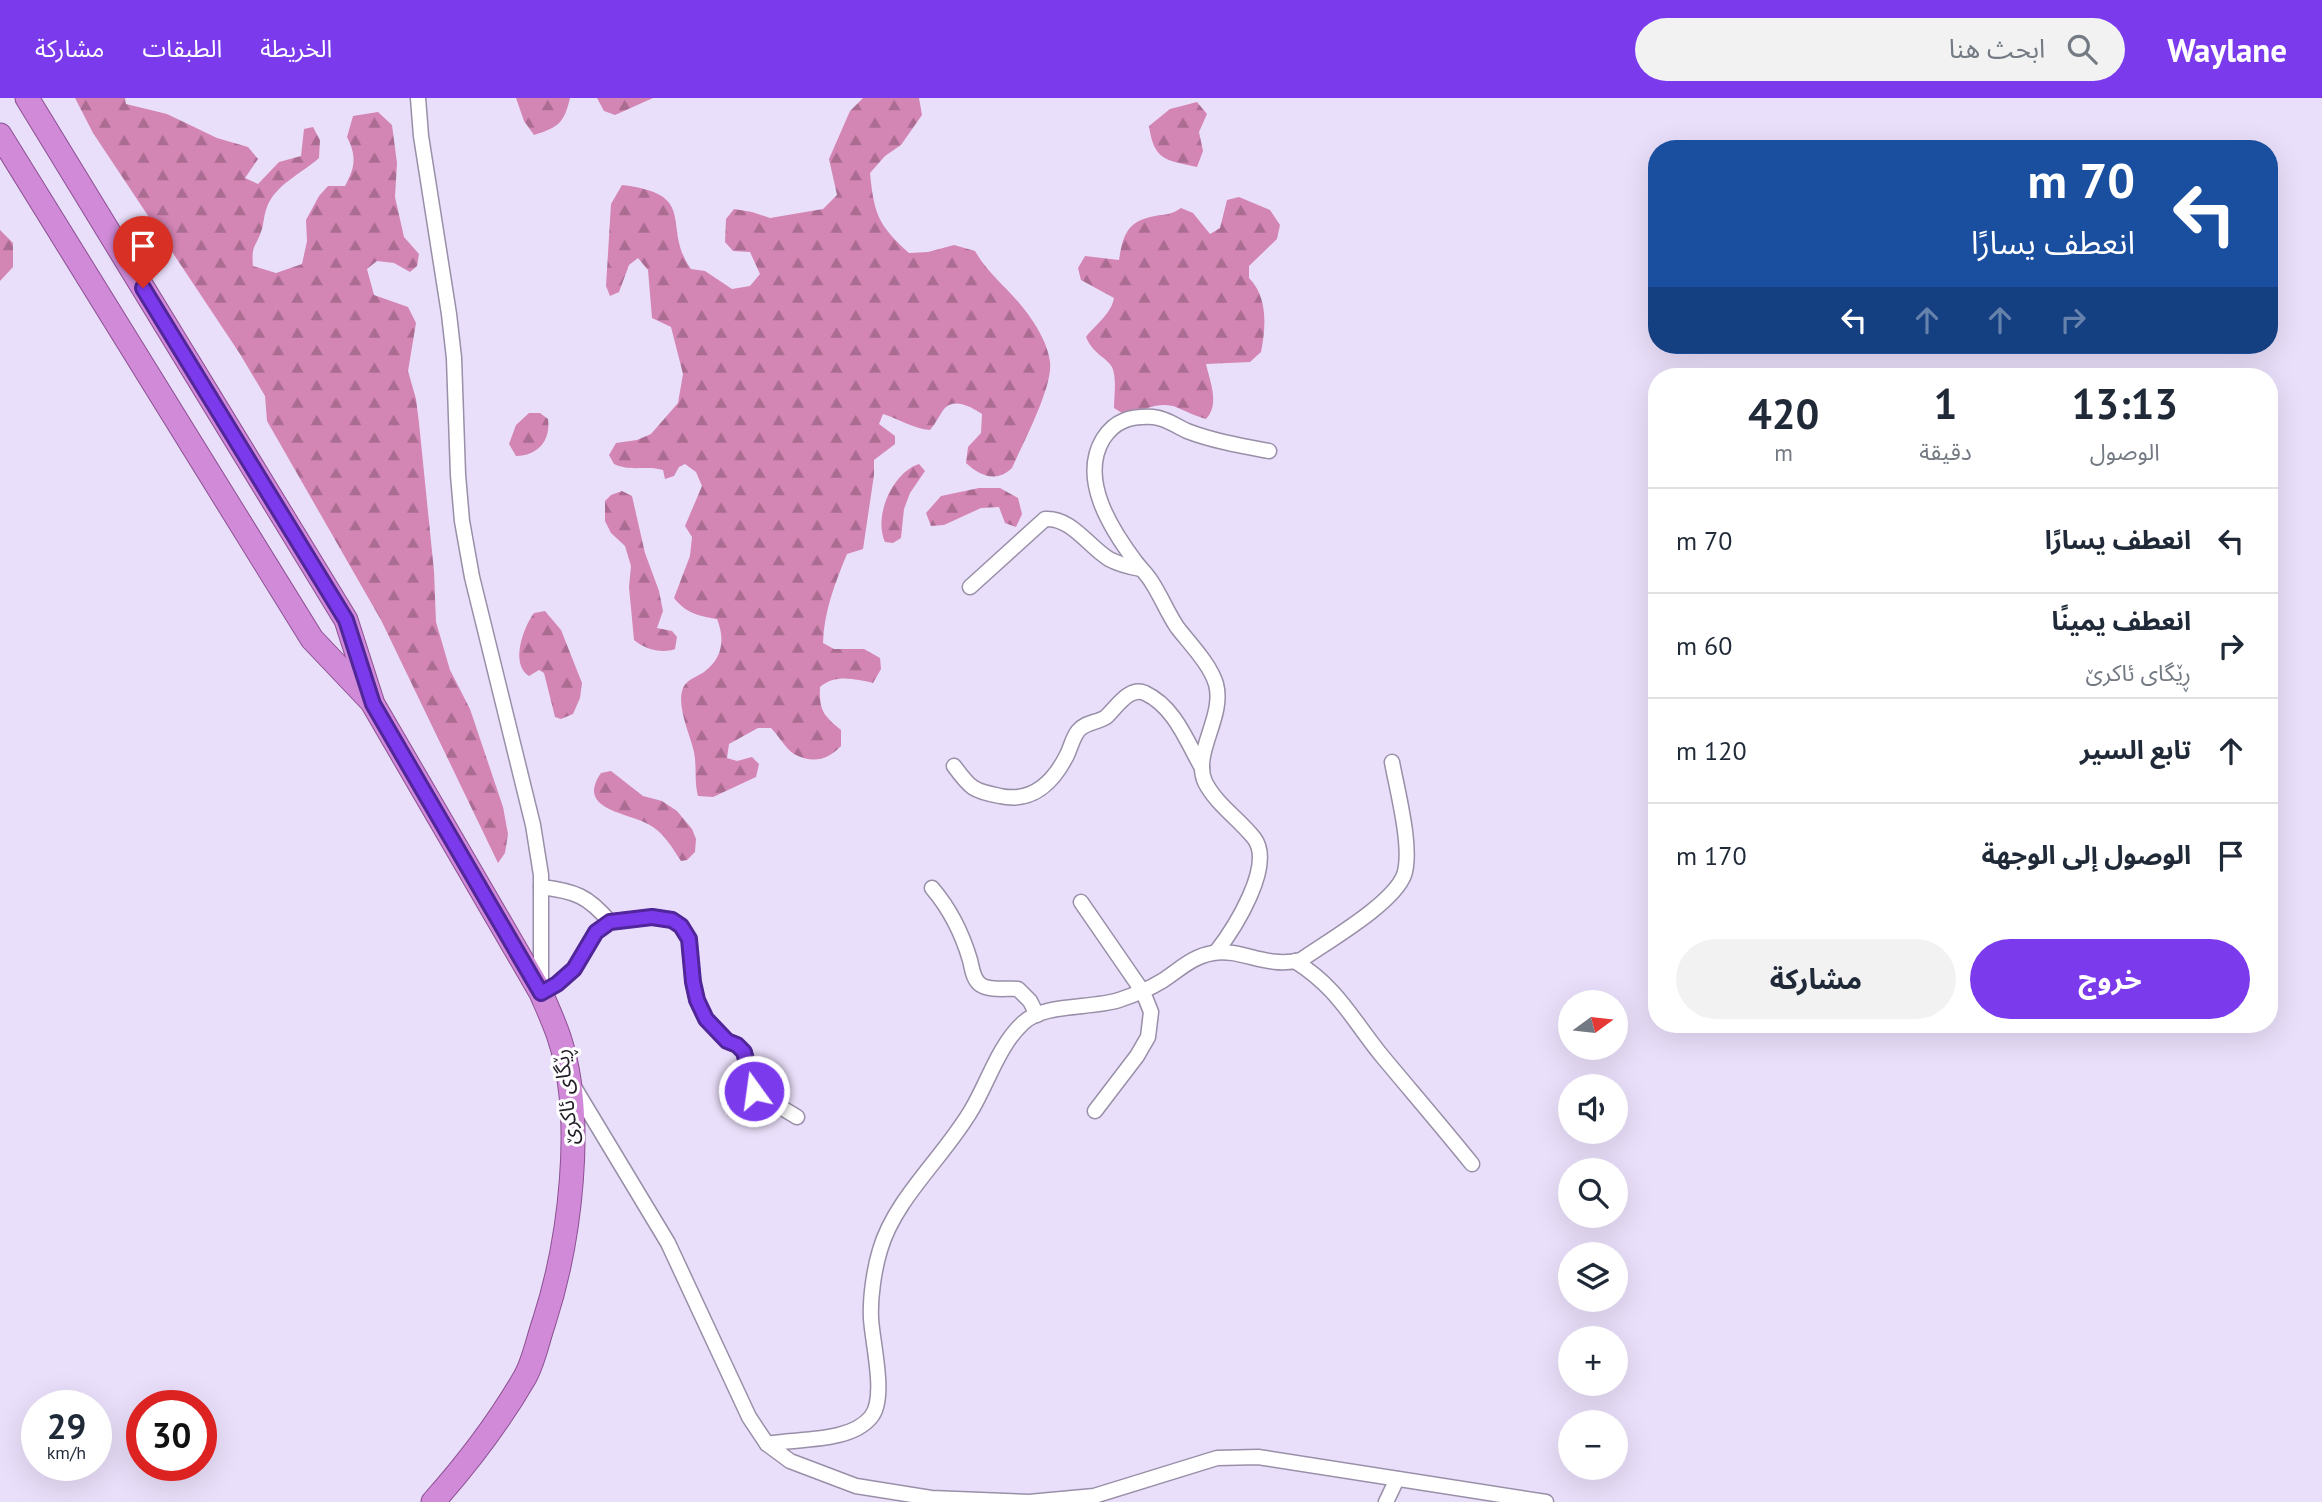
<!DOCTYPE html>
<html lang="ar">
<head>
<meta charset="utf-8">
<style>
  :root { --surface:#fff; --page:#f2f2f3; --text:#1f2937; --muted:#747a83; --line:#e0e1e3; --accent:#7c3aed }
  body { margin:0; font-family:"PT Sans","Noto Sans Arabic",sans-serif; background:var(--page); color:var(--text); direction:rtl; height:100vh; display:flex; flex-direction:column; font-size:26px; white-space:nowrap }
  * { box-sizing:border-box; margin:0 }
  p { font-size:23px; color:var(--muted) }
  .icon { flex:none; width:38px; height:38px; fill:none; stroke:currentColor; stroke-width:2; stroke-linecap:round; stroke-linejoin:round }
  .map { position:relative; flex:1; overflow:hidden; direction:ltr }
  .sheet { position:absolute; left:1648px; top:270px; width:630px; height:665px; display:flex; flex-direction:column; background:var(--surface); border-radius:28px; box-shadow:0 7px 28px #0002; direction:rtl }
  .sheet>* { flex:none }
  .hud { position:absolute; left:1648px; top:42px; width:630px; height:214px; border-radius:28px; box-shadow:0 7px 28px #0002; direction:rtl; background:#1a4fa0; color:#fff; overflow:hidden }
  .needle { width:46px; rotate:75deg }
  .controls { position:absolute; left:1558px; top:892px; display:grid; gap:14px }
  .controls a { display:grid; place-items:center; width:70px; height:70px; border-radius:50%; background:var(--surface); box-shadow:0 7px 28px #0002; font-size:35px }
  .speed { position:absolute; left:21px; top:1292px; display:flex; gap:14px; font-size:35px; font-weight:700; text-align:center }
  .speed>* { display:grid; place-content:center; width:91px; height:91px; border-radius:50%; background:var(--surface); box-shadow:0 7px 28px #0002; line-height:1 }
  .speed small { font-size:18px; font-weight:400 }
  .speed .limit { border:10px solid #d22; background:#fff; color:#111 }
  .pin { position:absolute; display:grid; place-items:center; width:60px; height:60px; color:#fff; margin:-72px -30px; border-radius:50% 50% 50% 0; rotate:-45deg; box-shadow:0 0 7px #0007 }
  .pin .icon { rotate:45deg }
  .me { position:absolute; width:77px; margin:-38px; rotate:346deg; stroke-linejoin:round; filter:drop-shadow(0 0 5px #0008) }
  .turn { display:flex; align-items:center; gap:24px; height:147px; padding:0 28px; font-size:32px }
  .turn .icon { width:91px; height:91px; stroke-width:2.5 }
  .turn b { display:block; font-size:49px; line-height:60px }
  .lanes { display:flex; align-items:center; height:66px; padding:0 28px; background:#0003; justify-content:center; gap:35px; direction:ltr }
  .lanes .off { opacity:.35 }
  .eta { display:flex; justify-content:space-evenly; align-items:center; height:119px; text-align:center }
  .eta b { font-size:42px; font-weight:700; line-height:49px }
  .button { display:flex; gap:14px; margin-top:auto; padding:14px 28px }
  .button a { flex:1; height:80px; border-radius:42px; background:var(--accent); color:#fff; font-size:28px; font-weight:700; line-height:80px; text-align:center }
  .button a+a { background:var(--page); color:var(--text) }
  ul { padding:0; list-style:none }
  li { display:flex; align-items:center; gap:21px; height:105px; padding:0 28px; border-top:2px solid var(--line) }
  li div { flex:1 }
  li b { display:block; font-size:26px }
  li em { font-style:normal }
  header { display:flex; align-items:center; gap:42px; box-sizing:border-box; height:98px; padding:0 35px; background:var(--accent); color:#fff }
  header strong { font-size:33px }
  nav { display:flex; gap:38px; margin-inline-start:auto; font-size:24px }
  .search { width:490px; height:63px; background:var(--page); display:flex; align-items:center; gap:18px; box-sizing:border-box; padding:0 24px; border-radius:38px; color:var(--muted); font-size:26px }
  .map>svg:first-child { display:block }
  .forest { fill:url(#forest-firs) }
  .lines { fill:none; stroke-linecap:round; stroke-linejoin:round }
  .minor-casing { stroke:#998fa8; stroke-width:17 }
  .trunk-casing { stroke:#8c5093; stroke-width:25 }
  .minor { stroke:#fff; stroke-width:14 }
  .trunk { stroke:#d08ad7; stroke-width:23 }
  .route-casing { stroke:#51269a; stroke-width:18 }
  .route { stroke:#7c3aed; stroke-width:12 }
  .labels { text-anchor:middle; stroke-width:6; stroke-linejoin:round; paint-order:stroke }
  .street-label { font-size:21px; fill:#211d27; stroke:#fff }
</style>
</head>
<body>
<header>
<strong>Waylane</strong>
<div class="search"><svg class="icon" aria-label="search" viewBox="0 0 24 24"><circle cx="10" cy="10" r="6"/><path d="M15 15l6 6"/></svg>ابحث هنا</div>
<nav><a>الخريطة</a><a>الطبقات</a><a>مشاركة</a></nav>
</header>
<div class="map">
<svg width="2322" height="1404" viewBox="0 0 2322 1404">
  <defs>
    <pattern id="forest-firs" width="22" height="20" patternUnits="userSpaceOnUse" patternTransform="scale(1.75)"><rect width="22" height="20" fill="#d385b4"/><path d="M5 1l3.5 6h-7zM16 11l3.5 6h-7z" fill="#ab6c92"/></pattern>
  </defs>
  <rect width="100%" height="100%" fill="#eadffa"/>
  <g class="forest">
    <path d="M 75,0 L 125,0 L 126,6 L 167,16 L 217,40 L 248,49 L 258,61 L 245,80 L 258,86 L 279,64 L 301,58 L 304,31 L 313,29 L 320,42 L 319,60 C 301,76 276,86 267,109 C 264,116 264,124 262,131 C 256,150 251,146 253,168 L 276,175 L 302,166 L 307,143 L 306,122 L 319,98 L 328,88 L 345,88 C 355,70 357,58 347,39 L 353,18 L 378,14 L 392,27 L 397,65 L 395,99 L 404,139 L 419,156 L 417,168 L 410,174 L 394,165 L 377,163 L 367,171 L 374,197 L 408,209 L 416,225 L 408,273 L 416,301 L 419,325 L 434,473 L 436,524 L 450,572 L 470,611 L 503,709 L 508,736 L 505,755 L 498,765 L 381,522 L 267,323 L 265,298 L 240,256 L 93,35 Z"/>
    <path d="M 516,0 L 570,0 C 564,25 559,29 534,37 L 524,23 Z"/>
    <polygon points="597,0 653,0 615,17 604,13"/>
    <path d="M 863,0 L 919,0 L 922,17 L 901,47 L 885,58 L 870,75 C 874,116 878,127 909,155 L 928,154 L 954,147 L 975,153 C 987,174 1005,188 1020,206 C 1032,220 1048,244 1050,264 C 1053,289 1023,345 1012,370 C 997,385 980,378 966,365 L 968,349 L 981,335 L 982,316 C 972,309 954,299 944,311 C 939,318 936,325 930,332 C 914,331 899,321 883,316 L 879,326 L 895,338 L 895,346 L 874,362 L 874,377 L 863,451 L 847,456 C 835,485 824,513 823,545 L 834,551 L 864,551 L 880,560 L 881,571 L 873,585 C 855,581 835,576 820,589 C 819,612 823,617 841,632 L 841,648 C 828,662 813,666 794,656 C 786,651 778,637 771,630 L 758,630 L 729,646 L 727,660 L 737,663 L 752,659 L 759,666 L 756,679 L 713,699 L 698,698 C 694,683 697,669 694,654 C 690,636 676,608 683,590 C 687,581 697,579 704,574 C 723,560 725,541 717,521 C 698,518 686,515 674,500 L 690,458 L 692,439 L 685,428 L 702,388 L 696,374 L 685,366 L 679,369 L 674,378 L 665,381 L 663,372 C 644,367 632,374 614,366 L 609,357 L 616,345 L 637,342 L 651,336 L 678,305 L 683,276 L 671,229 L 652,220 L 648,172 L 638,160 L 629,167 L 619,194 L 610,198 L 606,188 L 611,106 L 622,87 C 700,96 661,129 691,171 L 705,173 L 732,191 L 750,188 L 760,176 L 750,154 L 733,153 L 725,144 L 726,121 L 734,111 L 752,114 L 770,120 L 823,111 L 837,97 L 829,61 L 850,13 Z"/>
    <path d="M 1197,4 L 1207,16 L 1199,34 L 1203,53 L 1197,69 C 1166,62 1154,63 1149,28 L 1170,11 Z"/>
    <path d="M 1239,99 L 1270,112 L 1280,127 L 1277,141 L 1249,168 L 1249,180 C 1268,199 1266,229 1261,254 L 1250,264 L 1206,266 C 1210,284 1220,306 1206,321 C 1195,318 1188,314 1178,310 C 1161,302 1143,312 1127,318 L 1114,310 C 1114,298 1117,280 1112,269 C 1106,259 1093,256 1086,239 C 1096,226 1111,216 1114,200 L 1081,182 L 1078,170 L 1085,158 L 1119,162 C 1123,137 1127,123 1155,118 C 1166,116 1171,117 1181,110 L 1193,115 L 1210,136 L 1220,130 L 1227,102 Z"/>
    <polygon points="0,132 13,145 13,169 0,183"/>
    <path d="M 529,315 L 540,315 L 548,321 C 551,343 537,358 516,358 L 509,346 L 516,327 Z"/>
    <path d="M 919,366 L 925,373 L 910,395 L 904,411 L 901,440 L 893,445 L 885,444 C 873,418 893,374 919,366 Z"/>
    <polygon points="979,390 1000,390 1018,400 1022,416 1016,429 1005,425 999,409 981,410 944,427 931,428 926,415 941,398"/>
    <path d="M 622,393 L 632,398 L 645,455 L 659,493 L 663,513 L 657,530 L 672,533 L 677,539 L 675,551 C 662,556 644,551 634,542 L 629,489 L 631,468 L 625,448 L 611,435 L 605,423 L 605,403 L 611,397 Z"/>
    <path d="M 545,513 L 561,532 L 582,585 L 580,600 L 573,616 L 561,621 L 555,619 L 544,575 L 539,572 L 529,578 C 510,566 523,530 534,515 Z"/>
    <path d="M 611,673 L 643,698 L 662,703 L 677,713 L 692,731 L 696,741 L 695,754 L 687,762 L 681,763 C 673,751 665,737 653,729 C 633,714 574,714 601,675 Z"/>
  </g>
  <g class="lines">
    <g class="minor-casing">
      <g id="minor">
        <polyline points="418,0 421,38 449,216 454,260 458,377 462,423 472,479 533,727 541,777 541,895 557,886 574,871 596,834 610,824 652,819 672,822 681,828 689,841 693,884 697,902 706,921 727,943 737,947 744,954 754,993 797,1019"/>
        <path d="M 970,489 L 1045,421 C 1071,419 1088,448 1109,461 C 1120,467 1130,469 1141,471"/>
        <path d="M 954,668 C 970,690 973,693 1000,698 C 1032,705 1053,685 1067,657 C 1071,649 1072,641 1078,633 C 1085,624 1097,625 1106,619 C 1116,610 1129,588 1145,595 C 1175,609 1187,644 1202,670"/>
        <path d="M 541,789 C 575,793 588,798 610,824"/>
        <path d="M 932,790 C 950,811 962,835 970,862 C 972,870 973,882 981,887 C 990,893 1008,890 1018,891 L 1030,903 L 1037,917"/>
        <polyline points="1081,804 1143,894 1151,914 1148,939 1137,958 1095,1013"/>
        <path d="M 1216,854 C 1234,831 1275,767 1254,740 C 1239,721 1216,706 1205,684 C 1192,655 1225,619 1216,586 C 1210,566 1190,546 1177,529 C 1167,514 1161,498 1151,483 C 1147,476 1140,470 1135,463 C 1111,431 1079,381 1103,341 C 1115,322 1131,318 1153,319 C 1166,320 1176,328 1187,333 C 1213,343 1242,348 1269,353"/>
        <path d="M 1295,863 C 1339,891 1351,920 1382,958 C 1412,994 1443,1030 1472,1066"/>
        <polyline points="574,989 668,1145 749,1319 767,1346 790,1363 856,1388 931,1400 1029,1404 1094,1398 1217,1360 1258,1359 1546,1404"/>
        <path d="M 767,1346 C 798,1340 850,1345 871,1319 C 887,1300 872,1244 871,1220 C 870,1200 874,1172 880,1152 C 895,1100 945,1058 972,1011 C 988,984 999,947 1023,925 C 1044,905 1091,911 1119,902 C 1134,897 1149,891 1162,883 C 1179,872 1193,858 1213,855 C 1242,850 1266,871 1301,862 C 1328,843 1393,806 1404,777 C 1413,751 1397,692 1392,664"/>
        <polyline points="1386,1404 1397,1381"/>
      </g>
    </g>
    <g class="trunk-casing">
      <g id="trunk">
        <path d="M 27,0 L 346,522 L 373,606 L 541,895 C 547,909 554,924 559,939 C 586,1020 570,1144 544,1224 C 538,1241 534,1263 525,1279 C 499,1324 467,1366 433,1404"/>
        <polyline points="0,37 312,541 369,601"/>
      </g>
    </g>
    <use href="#minor" class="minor"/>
    <use href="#trunk" class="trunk"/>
  </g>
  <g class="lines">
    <g class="route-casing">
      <polyline id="route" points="143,190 346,522 373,606 541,895 557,886 574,871 596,834 610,824 652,819 672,822 681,828 689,841 693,884 697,902 706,921 727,943 737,947 744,954 754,993"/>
    </g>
    <use href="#route" class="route"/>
  </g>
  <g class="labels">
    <g class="street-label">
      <text transform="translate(566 999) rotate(-96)" y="7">ڕێگای ئاکرێ</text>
    </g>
  </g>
</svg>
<div class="controls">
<a><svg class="needle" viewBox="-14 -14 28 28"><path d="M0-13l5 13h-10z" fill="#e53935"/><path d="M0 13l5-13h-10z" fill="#747a83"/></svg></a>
<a><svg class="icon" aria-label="sound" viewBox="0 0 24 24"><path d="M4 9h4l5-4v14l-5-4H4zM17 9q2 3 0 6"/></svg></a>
<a><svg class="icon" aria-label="search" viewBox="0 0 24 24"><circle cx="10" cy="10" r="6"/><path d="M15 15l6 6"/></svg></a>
<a><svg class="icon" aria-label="layers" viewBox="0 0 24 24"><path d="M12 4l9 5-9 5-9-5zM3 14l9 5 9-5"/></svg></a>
<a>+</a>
<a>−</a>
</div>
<div class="speed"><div>29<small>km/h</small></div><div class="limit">30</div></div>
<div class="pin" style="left:143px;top:190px;background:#d93025"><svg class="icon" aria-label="arrive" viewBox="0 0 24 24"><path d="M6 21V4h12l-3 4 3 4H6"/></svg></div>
<svg class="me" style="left:754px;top:993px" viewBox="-20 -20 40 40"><circle r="17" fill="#7c3aed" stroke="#fff" stroke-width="3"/><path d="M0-11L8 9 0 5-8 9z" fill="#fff"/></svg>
<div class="hud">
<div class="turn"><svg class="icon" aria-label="left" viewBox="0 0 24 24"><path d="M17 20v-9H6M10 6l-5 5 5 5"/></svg><div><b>70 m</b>انعطف يسارًا</div></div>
<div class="lanes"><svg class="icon" aria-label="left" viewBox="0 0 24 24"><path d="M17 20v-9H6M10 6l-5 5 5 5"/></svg><svg class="icon off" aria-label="ahead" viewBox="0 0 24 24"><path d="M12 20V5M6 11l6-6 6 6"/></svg><svg class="icon off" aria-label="ahead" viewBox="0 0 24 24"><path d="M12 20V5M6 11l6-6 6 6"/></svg><svg class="icon off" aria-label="right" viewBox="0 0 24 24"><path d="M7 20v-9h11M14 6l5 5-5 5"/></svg></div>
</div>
<section class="sheet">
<div class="eta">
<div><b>13:13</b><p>الوصول</p></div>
<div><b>1</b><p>دقيقة</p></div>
<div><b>420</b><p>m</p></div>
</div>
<ul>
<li><svg class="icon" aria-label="left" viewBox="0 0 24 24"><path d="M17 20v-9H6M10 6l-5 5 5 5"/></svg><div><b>انعطف يسارًا</b></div><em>70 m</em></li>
<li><svg class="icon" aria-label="right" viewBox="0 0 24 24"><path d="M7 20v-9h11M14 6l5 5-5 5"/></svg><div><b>انعطف يمينًا</b><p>ڕێگای ئاکرێ</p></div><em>60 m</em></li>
<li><svg class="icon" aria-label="ahead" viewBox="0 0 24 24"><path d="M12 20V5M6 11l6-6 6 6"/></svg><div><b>تابع السير</b></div><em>120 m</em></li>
<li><svg class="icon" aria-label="arrive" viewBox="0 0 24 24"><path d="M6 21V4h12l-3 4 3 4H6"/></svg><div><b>الوصول إلى الوجهة</b></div><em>170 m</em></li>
</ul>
<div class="button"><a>خروج</a><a>مشاركة</a></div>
</section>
</div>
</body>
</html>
